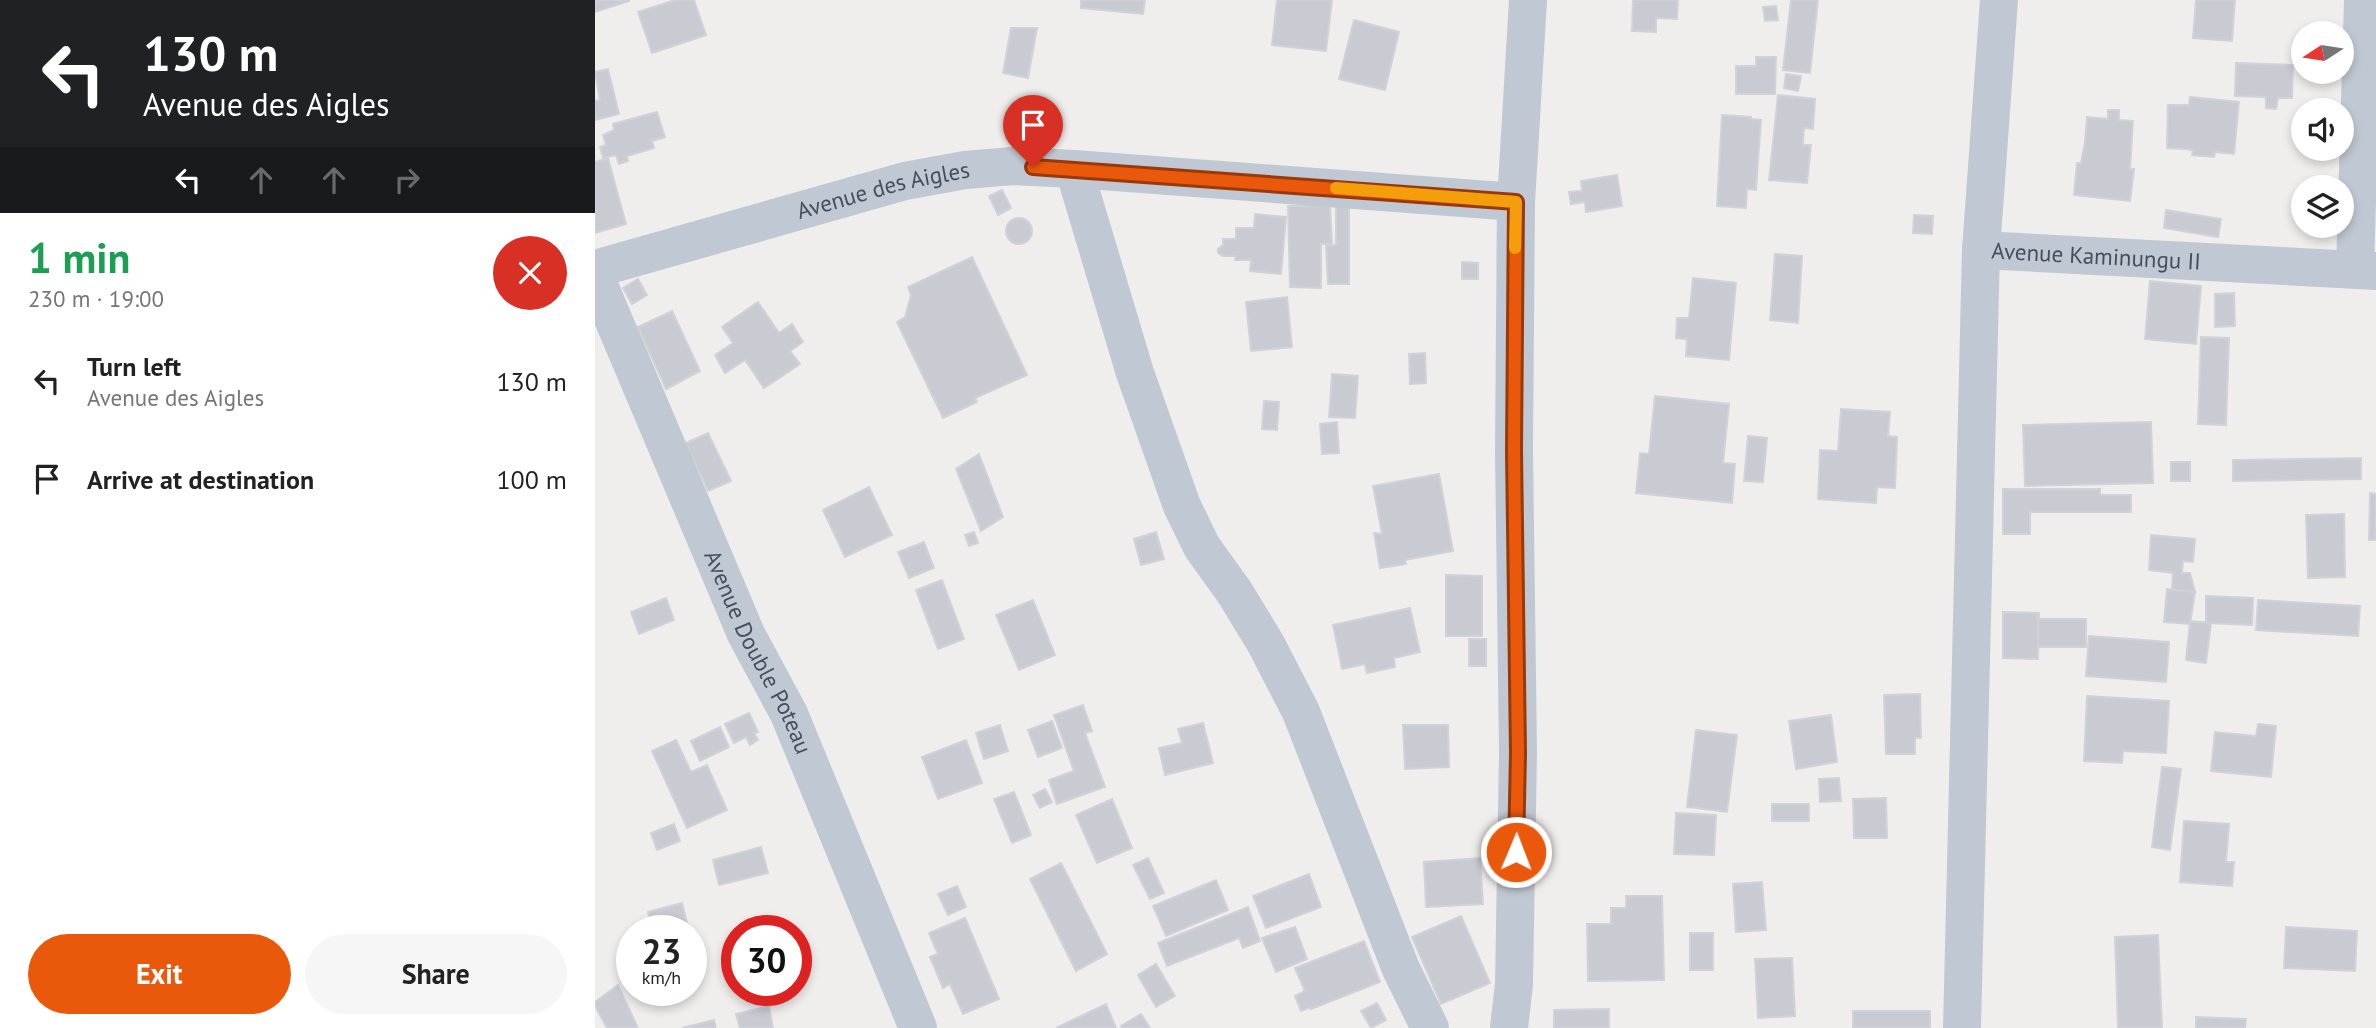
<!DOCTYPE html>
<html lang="en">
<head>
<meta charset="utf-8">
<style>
  :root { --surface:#fff; --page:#f6f6f6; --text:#222; --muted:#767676; --accent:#ea580c }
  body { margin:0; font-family:"PT Sans",sans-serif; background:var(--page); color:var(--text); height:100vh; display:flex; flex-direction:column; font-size:26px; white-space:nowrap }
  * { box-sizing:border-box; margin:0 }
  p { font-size:23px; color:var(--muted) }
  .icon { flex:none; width:38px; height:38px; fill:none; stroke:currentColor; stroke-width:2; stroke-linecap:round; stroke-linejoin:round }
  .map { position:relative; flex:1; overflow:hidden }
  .panel { display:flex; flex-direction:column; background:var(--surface); width:595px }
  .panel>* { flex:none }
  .hud { background:#202124; color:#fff; overflow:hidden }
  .needle { width:46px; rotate:258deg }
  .buttons { position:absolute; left:1696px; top:21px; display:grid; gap:14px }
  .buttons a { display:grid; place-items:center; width:63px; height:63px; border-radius:50%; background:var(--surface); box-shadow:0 4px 10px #0003; font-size:35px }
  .speed { position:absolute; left:21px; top:915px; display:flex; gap:14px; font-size:35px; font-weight:700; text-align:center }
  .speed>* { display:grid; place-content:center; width:91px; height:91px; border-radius:50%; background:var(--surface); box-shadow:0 4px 10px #0003; line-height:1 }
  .speed small { font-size:18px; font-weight:400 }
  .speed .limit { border:10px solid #d22; background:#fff; color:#111 }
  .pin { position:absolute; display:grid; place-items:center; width:60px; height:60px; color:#fff; margin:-72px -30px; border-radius:50% 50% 50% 0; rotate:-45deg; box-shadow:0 0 7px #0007 }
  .pin .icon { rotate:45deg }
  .me { position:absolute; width:77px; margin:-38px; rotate:1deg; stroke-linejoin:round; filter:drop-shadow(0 0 5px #0008) }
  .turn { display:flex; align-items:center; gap:24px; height:147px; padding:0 28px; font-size:32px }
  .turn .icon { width:91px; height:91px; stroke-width:2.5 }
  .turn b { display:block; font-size:49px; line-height:60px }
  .lanes { display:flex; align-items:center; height:66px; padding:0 28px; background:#0003; justify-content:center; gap:35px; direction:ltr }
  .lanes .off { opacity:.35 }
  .round { display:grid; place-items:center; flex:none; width:74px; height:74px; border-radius:37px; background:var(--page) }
  .summary { display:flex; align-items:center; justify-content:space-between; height:119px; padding:0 28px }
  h1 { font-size:42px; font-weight:700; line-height:52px; color:#1e9e55 }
  .action { display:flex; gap:14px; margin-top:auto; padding:14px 28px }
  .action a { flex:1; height:80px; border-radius:42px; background:var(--accent); color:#fff; font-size:28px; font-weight:700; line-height:80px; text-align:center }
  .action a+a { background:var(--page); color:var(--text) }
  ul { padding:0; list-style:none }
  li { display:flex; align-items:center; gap:21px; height:98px; padding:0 28px }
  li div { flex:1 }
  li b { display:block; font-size:26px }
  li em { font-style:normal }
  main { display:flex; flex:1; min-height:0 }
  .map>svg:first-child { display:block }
  .building { fill:#c9cbd3; stroke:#d1d2d9; stroke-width:2 }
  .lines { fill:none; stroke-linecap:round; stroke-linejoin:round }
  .minor { stroke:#c0c8d3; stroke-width:38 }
  .route-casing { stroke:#983908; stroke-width:18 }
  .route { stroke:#ea580c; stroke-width:12 }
  .slow { stroke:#f59e0b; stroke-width:12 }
  .labels { text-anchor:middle; stroke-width:6; stroke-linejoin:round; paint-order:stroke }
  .street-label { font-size:23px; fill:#454e5b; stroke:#fff }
</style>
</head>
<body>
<main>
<section class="panel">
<div class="hud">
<div class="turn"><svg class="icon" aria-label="left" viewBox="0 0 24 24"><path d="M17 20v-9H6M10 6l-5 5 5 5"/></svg><div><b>130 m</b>Avenue des Aigles</div></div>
<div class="lanes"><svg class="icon" aria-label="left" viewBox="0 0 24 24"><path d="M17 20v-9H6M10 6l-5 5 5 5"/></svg><svg class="icon off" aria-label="ahead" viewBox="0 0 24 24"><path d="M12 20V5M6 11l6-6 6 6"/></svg><svg class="icon off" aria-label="ahead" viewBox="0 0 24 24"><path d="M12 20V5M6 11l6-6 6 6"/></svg><svg class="icon off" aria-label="right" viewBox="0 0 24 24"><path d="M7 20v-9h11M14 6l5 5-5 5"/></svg></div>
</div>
<div class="summary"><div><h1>1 min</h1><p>230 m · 19:00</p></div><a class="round" style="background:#d93025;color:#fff"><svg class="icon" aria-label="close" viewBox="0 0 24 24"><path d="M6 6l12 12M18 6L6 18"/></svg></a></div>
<ul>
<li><svg class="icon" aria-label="left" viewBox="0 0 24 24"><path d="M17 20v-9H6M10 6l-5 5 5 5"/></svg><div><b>Turn left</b><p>Avenue des Aigles</p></div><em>130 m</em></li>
<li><svg class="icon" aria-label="arrive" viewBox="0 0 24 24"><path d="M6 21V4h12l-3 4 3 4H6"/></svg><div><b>Arrive at destination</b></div><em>100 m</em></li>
</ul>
<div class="action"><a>Exit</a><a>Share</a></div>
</section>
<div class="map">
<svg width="1781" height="1028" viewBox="0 0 1781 1028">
  <rect width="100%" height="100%" fill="#f0eded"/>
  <g class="building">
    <polygon points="0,0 34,0 34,1 0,12"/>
    <polygon points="80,0 99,0 111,35 57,53 43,12"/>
    <polygon points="486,0 550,0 548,14 486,8"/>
    <polygon points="682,0 737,0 731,51 677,45"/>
    <polygon points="1038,0 1083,0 1082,19 1061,18 1061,32 1037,31"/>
    <polygon points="1196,0 1223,0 1215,73 1188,70"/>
    <polygon points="1601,0 1640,0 1637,41 1598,38"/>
    <polygon points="1181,6 1183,20 1170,21 1168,7"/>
    <polygon points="759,20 804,32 790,90 744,79"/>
    <polygon points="416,28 442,28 433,78 408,73"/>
    <polygon points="1161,57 1181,57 1180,94 1141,94 1141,66 1161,66"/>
    <polygon points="1641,63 1698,65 1697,98 1683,98 1681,109 1671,108 1671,97 1640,96"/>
    <polygon points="13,69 24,114 0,120 0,101 5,100 0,72"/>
    <polygon points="1191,74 1206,76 1203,91 1189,88"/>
    <polygon points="1183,95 1220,99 1218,129 1209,128 1208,145 1216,145 1212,183 1174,180"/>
    <polygon points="1595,97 1644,102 1639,154 1620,152 1619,157 1597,155 1598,150 1590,149 1572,148 1573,105 1594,105"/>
    <polygon points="1513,110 1524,110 1524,120 1538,121 1535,169 1539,169 1535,201 1479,195 1482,163 1486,163 1490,142 1492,117 1513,119"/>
    <polygon points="62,112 70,137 57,141 59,148 32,156 33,161 24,164 21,155 8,158 5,147 11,145 8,135 19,130 18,124"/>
    <polygon points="1127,115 1156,117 1156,119 1166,120 1161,190 1152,189 1151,208 1122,206"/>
    <polygon points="13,158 31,224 0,233 0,162"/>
    <polygon points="1022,175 1027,206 991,212 990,202 976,204 974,192 987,191 986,181"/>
    <polygon points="407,190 416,208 403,215 394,196"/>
    <polygon points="741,201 754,201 754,284 733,284 731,246 741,245"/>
    <polygon points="735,205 737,244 726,244 726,288 695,287 693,206"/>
    <polygon points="1571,210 1626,219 1623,237 1569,228"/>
    <polygon points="660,214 691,217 686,274 655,271 656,260 640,260 641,256 628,256 623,253 623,249 628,245 628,239 641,239 641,228 659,228"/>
    <polygon points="1319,215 1338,216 1337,234 1318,233"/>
    <circle cx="424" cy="231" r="13"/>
    <polygon points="1180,254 1207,256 1203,323 1175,320"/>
    <polygon points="377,257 432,375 380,398 382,402 348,418 302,322 310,317 316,295 313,287"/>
    <polygon points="867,262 883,263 883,279 867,279"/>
    <polygon points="1098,278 1141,283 1134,360 1091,356 1092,339 1081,338 1082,318 1094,318"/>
    <polygon points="43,279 52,295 37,304 28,288"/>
    <polygon points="1555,281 1606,286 1601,344 1550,339"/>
    <polygon points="1639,293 1640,326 1620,327 1620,294"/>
    <polygon points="692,297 697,347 656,351 651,302"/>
    <polygon points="163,302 184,333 197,324 208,342 195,351 205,364 169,388 150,360 130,373 120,355 138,343 127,327"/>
    <polygon points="77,311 105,371 71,389 43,327"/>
    <polygon points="1606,337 1634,338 1631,425 1603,424"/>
    <polygon points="830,353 831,383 815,384 814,354"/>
    <polygon points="737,374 763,376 760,418 734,417"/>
    <polygon points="1060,396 1134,404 1128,463 1140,464 1137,503 1041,493 1045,453 1054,454"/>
    <polygon points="669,401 684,402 682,430 667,429"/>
    <polygon points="1246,409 1295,412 1293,436 1302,437 1300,488 1282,487 1281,503 1223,499 1225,450 1243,451"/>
    <polygon points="742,422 744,453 727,454 725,424"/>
    <polygon points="1556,422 1558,483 1430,486 1428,425"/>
    <polygon points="113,433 136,481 113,491 91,443"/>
    <polygon points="1153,436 1172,438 1168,482 1149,481"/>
    <polygon points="384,454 408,517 386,531 361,469"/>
    <polygon points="1766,458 1766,479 1638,481 1638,460"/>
    <rect x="1576" y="462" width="19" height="19"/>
    <polygon points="844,474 858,551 810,560 811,564 785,568 779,533 787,534 778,486"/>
    <polygon points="274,487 297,535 250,557 228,510"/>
    <polygon points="1408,489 1505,489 1505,495 1536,495 1536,512 1435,512 1435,534 1408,534"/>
    <polygon points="1775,493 1781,494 1781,540 1774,540"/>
    <polygon points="1749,514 1750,577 1713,578 1711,515"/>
    <polygon points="379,532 383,543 374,546 370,535"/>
    <polygon points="561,532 569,559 546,565 539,539"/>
    <polygon points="1556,535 1600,539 1598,562 1588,561 1587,573 1595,573 1600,592 1577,590 1578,573 1554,570"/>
    <polygon points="329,542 339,568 314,578 303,552"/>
    <polygon points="851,575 887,576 887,636 851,636"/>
    <polygon points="347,580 369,639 343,649 321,590"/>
    <polygon points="1572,589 1600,592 1595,624 1569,622"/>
    <polygon points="1611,596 1658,598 1657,625 1611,623"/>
    <polygon points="71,598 79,620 44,634 36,612"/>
    <polygon points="438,600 460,655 424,670 401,615"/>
    <polygon points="1663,600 1765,606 1763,636 1661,630"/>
    <polygon points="815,608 825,652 799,658 800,667 772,673 770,664 747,669 738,625"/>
    <polygon points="1408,612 1444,613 1443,659 1408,658"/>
    <rect x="1443" y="619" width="48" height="28"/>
    <polygon points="1595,621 1616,623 1611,663 1591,660"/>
    <polygon points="1494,636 1574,642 1571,682 1491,676"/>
    <rect x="874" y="639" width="17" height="27"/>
    <polygon points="1325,694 1326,738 1320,738 1320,754 1291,754 1289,695"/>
    <polygon points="1492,696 1574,701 1571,753 1528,751 1527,763 1489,761"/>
    <polygon points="488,705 497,731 490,733 510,787 462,804 454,780 479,771 459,715"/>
    <polygon points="154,713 163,732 159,733 163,740 155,745 151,737 139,743 130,724"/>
    <polygon points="1236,715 1242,762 1201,769 1194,721"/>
    <polygon points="457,721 467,748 443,757 433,730"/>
    <polygon points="608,723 618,763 570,775 564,748 587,743 583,729"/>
    <polygon points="1663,724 1681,726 1676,777 1616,771 1620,732 1661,736"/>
    <polygon points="405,725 413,751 389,759 381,733"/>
    <polygon points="808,725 853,725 854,767 810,769"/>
    <polygon points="125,727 134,747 105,761 96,741"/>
    <polygon points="1101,730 1142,735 1132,812 1092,807"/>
    <polygon points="81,740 96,772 112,765 132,810 92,828 57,751"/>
    <polygon points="371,740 387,783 343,799 327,757"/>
    <polygon points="1567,767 1586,769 1575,850 1557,847"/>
    <polygon points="1244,778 1246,801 1225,802 1224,779"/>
    <polygon points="450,789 457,802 445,808 438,795"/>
    <polygon points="419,792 436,835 417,843 399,799"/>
    <polygon points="1291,798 1292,838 1259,838 1258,799"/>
    <polygon points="517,799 537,848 502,863 481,815"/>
    <rect x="1177" y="804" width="37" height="17"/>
    <polygon points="1081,813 1121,815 1119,855 1079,854"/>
    <polygon points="1589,821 1634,824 1631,862 1639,862 1637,886 1585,882"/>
    <polygon points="79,824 85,841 62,850 56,833"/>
    <polygon points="166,847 173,873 124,885 118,860"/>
    <polygon points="553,858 569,893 555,899 538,865"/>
    <polygon points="885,858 888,904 831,907 829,862"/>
    <polygon points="466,863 512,954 481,971 435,879"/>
    <polygon points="714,874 726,907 671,928 658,896"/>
    <polygon points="621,880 633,910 571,936 558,906"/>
    <polygon points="1167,882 1171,930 1141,932 1138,884"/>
    <polygon points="362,886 371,907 353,915 343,894"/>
    <polygon points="1031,896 1067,896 1069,980 993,981 992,924 1016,924 1016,908 1031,908"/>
    <polygon points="87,903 94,931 58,931 53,912"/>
    <polygon points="653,907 665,941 648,948 644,938 572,966 563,943"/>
    <polygon points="866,916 895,983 846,1004 817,937"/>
    <polygon points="370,918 404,999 368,1014 355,984 348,988 335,957 343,954 334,933"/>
    <polygon points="700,927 712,959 681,972 667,938"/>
    <polygon points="1691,927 1762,931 1760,971 1689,968"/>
    <rect x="1095" y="933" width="23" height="37"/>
    <polygon points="1563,935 1567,1028 1523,1028 1520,937"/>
    <polygon points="769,941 785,982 716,1009 716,1007 706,1011 700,996 710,991 700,968"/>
    <polygon points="1197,958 1200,1016 1163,1018 1160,959"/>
    <polygon points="561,964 580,996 561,1007 543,975"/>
    <polygon points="23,985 43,1028 12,1028 0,1006 0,1002"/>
    <polygon points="782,1003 791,1020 776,1028 766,1011"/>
    <polygon points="511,1004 521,1028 461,1028"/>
    <polygon points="174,1006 178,1028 145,1028 141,1014"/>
    <polygon points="1014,1009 1014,1028 959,1028 959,1010"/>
    <rect x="1258" y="1011" width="77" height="17"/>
    <polygon points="546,1014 555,1028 527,1028 526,1026"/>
    <polygon points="1601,1017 1651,1019 1650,1028 1601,1028"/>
    <polygon points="119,1020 121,1028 87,1028"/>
  </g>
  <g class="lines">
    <g class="minor">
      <path id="s1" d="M 1404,0 L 1386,250 L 1781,271"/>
      <polyline points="479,169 540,373 587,506 607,547 640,593 671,644 706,712 806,969 835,1028"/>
      <path id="s2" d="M 0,269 L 310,181 L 370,170 L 418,166 L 479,169 L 921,202"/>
      <polyline points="1760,269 1768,0"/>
      <path id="s3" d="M 0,276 L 151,634 L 194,714 L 323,1028"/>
      <polyline points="914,1028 919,984 923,753 919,450 921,202 933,0"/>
      <polyline points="1367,1028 1386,250"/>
    </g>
  </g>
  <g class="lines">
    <g class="route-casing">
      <polyline id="route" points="438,167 921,202 919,450 923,753 921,852"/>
    </g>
    <use href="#route" class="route"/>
    <polyline class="slow" points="741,188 921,202 920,248"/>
  </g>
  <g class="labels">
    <g class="street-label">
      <text dy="8" stroke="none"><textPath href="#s2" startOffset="299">Avenue des Aigles</textPath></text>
      <text dy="8" stroke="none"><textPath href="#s1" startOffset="366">Avenue Kaminungu II</textPath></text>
      <text dy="8" stroke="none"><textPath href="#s3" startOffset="410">Avenue Double Poteau</textPath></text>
    </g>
  </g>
</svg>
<div class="buttons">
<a><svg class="needle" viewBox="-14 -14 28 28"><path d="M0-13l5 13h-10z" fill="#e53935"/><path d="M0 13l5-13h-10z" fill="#767676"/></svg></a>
<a><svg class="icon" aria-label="sound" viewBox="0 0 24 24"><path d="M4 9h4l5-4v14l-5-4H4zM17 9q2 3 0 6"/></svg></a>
<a><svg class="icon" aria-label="layers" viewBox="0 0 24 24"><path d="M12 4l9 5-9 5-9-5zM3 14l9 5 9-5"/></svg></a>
</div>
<div class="speed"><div>23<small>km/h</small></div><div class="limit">30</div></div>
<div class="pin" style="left:438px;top:167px;background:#d93025"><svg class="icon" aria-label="arrive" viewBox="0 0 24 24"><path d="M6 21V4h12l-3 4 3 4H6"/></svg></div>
<svg class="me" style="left:921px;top:852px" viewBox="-20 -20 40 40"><circle r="17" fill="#ea580c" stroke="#fff" stroke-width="3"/><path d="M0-11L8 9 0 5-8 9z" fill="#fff"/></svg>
</div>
</main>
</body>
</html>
